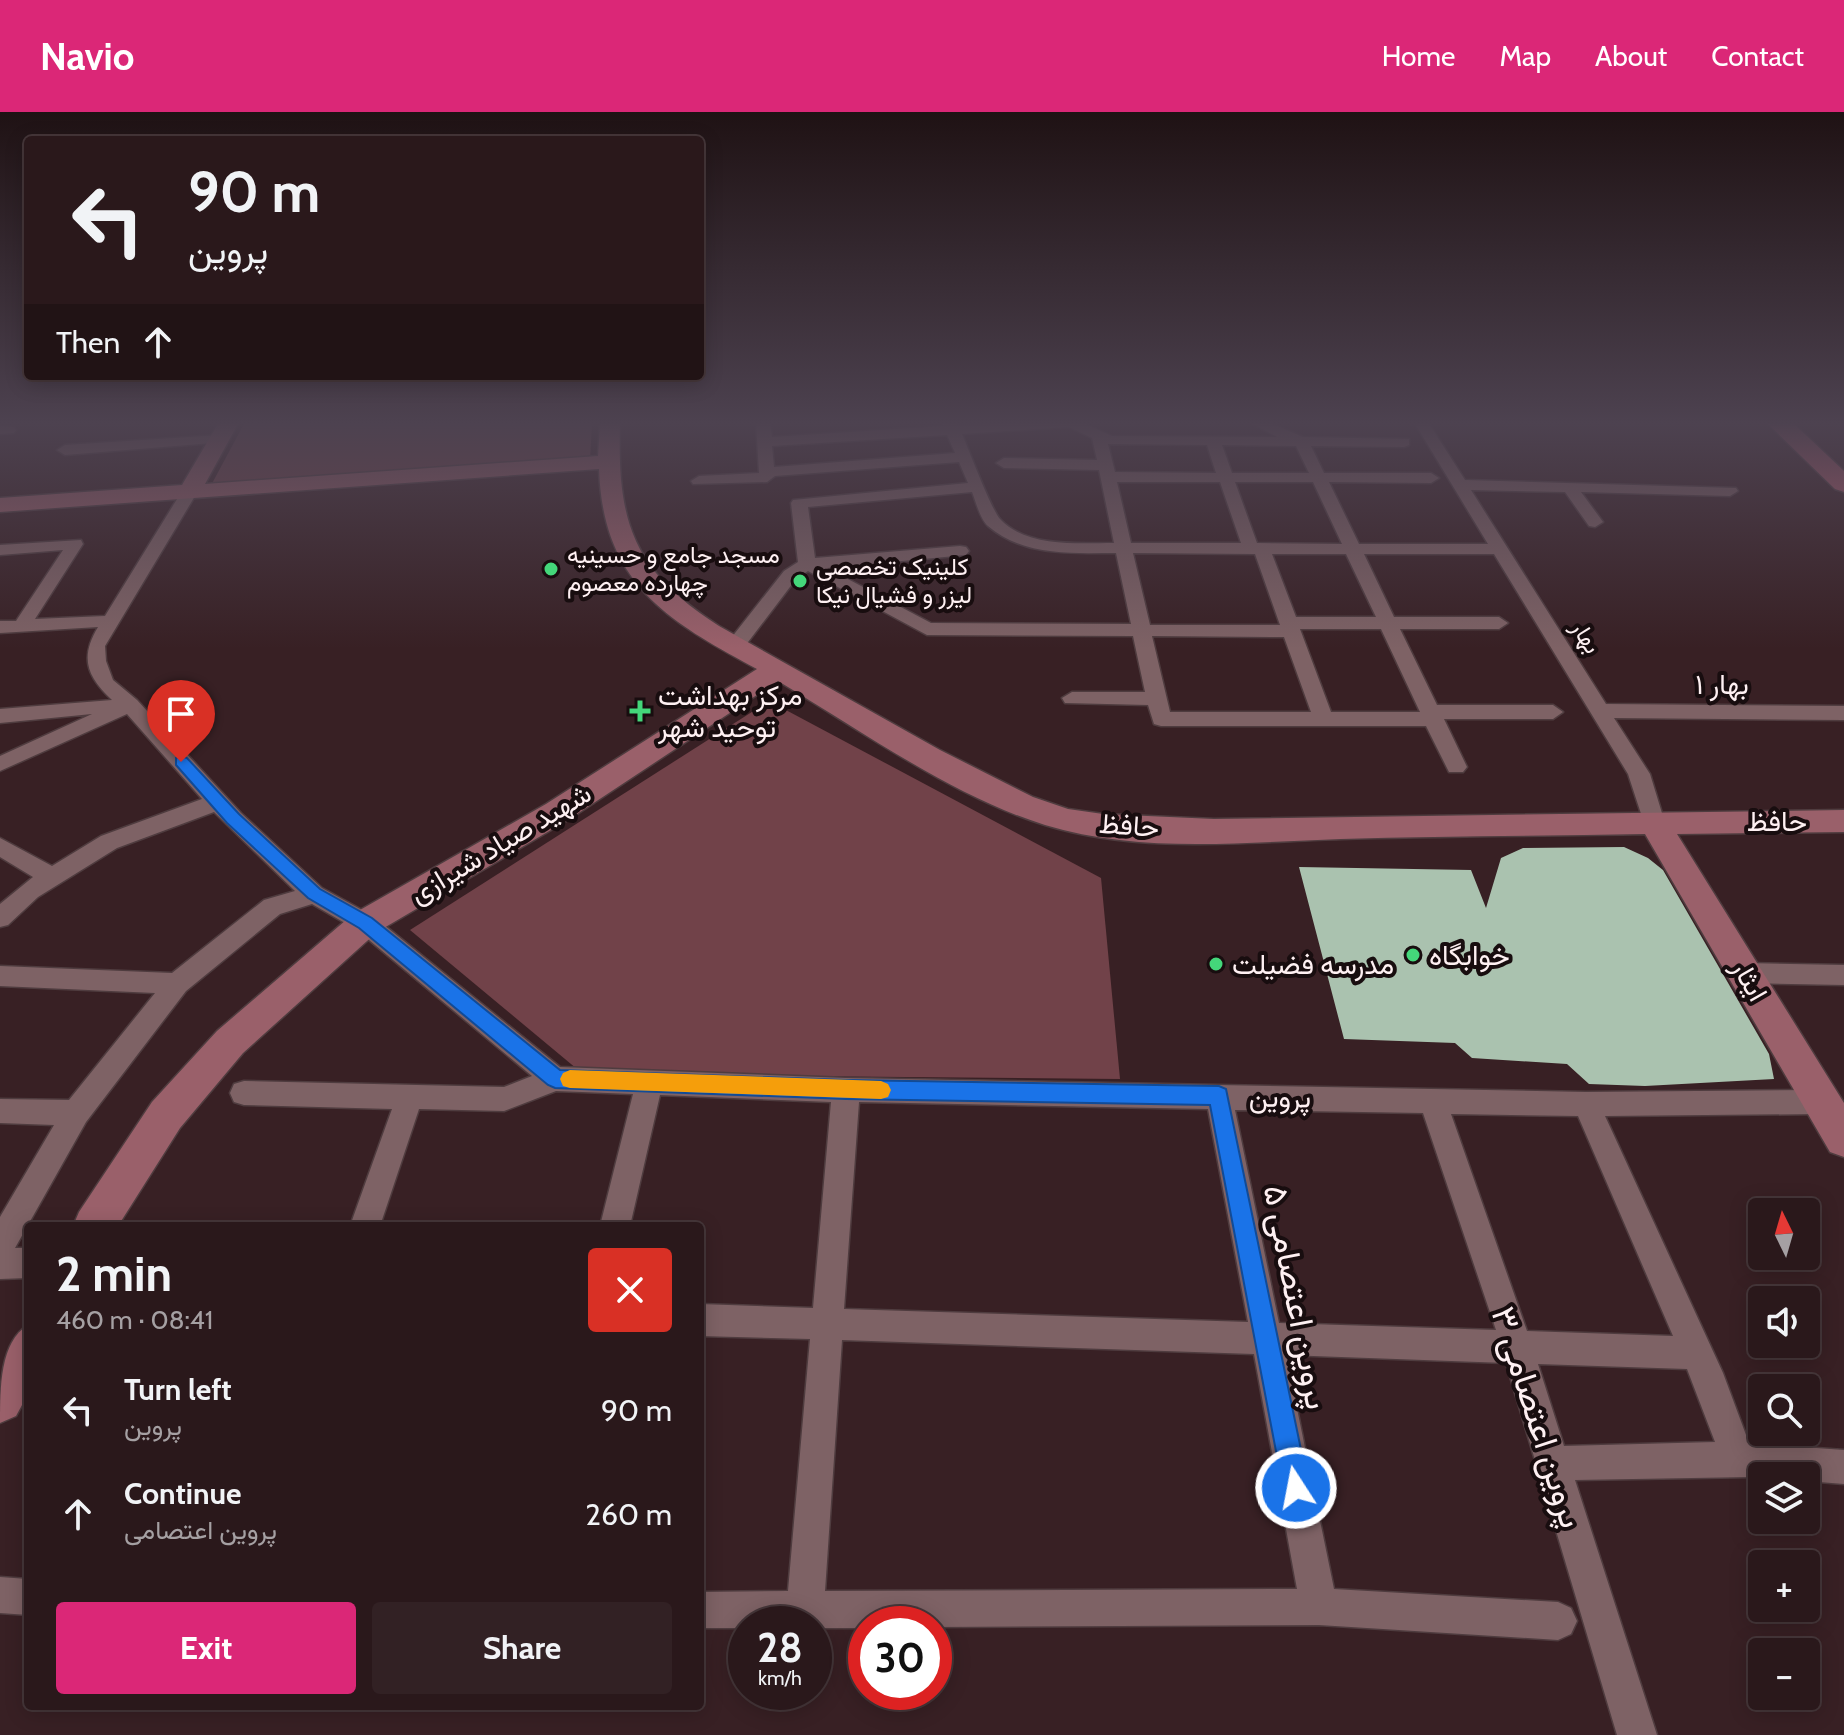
<!DOCTYPE html>
<html lang="en">
<head>
<meta charset="utf-8">
<style>
  :root { --surface:#2a181b; --page:#322124; --text:#f1f3f6; --muted:#a5a0a3; --line:#46373a; --accent:#db2777 }
  body { margin:0; font-family:Cabin,Vazirmatn,sans-serif; background:var(--page); color:var(--text); height:100vh; display:flex; flex-direction:column; font-size:30px; white-space:nowrap }
  * { box-sizing:border-box; margin:0 }
  p { font-size:26px; color:var(--muted) }
  .icon { flex:none; width:44px; height:44px; fill:none; stroke:currentColor; stroke-width:2; stroke-linecap:round; stroke-linejoin:round }
  .map { position:relative; flex:1; overflow:hidden }
  .sheet { position:absolute; left:24px; top:1110px; width:680px; height:488px; display:flex; flex-direction:column; background:var(--surface); border-radius:8px; box-shadow:0 4px 20px #0003,0 0 0 2px var(--line) }
  .sheet>* { flex:none }
  .top-card { position:absolute; left:24px; top:24px; width:680px; height:244px; border-radius:8px; box-shadow:0 4px 20px #0003,0 0 0 2px var(--line); background:#2a181b; color:var(--text); overflow:hidden }
  .needle { width:52px; rotate:355deg }
  .tools { position:absolute; left:1748px; top:1086px; display:grid; gap:16px }
  .tools a { display:grid; place-items:center; width:72px; height:72px; border-radius:8px; background:var(--surface); box-shadow:0 4px 20px #0003,0 0 0 2px var(--line); font-size:40px }
  .speed { position:absolute; left:728px; top:1494px; display:flex; gap:16px; font-size:40px; font-weight:700; text-align:center }
  .speed>* { display:grid; place-content:center; width:104px; height:104px; border-radius:50%; background:var(--surface); box-shadow:0 4px 20px #0003,0 0 0 2px var(--line); line-height:1 }
  .speed small { font-size:20px; font-weight:400 }
  .speed .limit { border:12px solid #d22; background:#fff; color:#111 }
  .pin { position:absolute; display:grid; place-items:center; width:68px; height:68px; color:#fff; margin:-82px -34px; border-radius:50% 50% 50% 0; rotate:-45deg; box-shadow:0 0 8px #0007 }
  .pin .icon { rotate:45deg }
  .me { position:absolute; width:88px; margin:-44px; rotate:349deg; stroke-linejoin:round; filter:drop-shadow(0 0 6px #0008) }
  .turn { display:flex; align-items:center; gap:28px; height:168px; padding:0 32px; font-size:36px }
  .turn .icon { width:104px; height:104px; stroke-width:2.5 }
  .turn b { display:block; font-size:56px; line-height:68px }
  .then { display:flex; align-items:center; height:76px; padding:0 32px; background:#0003; gap:16px; font-size:30px }
  .round { display:grid; place-items:center; flex:none; width:84px; height:84px; border-radius:8px; background:var(--page) }
  .head { display:flex; align-items:center; justify-content:space-between; height:136px; padding:0 32px }
  h1 { font-size:48px; font-weight:800; line-height:60px }
  .button { display:flex; gap:16px; margin-top:auto; padding:16px 32px }
  .button a { flex:1; height:92px; border-radius:8px; background:var(--accent); color:#fff; font-size:32px; font-weight:800; line-height:92px; text-align:center }
  .button a+a { background:var(--page); color:var(--text) }
  ul { padding:0; list-style:none }
  li { display:flex; align-items:center; gap:24px; height:104px; padding:0 32px }
  li div { flex:1 }
  li b { display:block; font-size:30px }
  li em { font-style:normal }
  header { display:flex; align-items:center; gap:48px; box-sizing:border-box; height:112px; padding:0 40px; background:var(--accent); color:#fff }
  header strong { font-size:38px }
  nav { display:flex; gap:44px; margin-inline-start:auto; font-size:28px }
  .map>svg:first-child { display:block }
  .green { fill:#714249 }
  .building { fill:#aac2af }
  .lines { fill:none; stroke-linecap:round; stroke-linejoin:round }
  .street-casing { stroke:#4f3c3f; stroke-width:3 }
  .secondary-casing { stroke:#4f3c3f; stroke-width:3 }
  .primary-casing { stroke:#4f3c3f; stroke-width:3 }
  .street { fill:#7e6265; fill-rule:evenodd }
  .secondary { fill:#9a606a; fill-rule:evenodd }
  .primary { fill:#b55e6f; fill-rule:evenodd }
  .route { fill:#1a73e8; stroke:#114b97; stroke-width:2 }
  .slow { fill:#f59e0b }
  .poi-dot { fill:#44d77a; stroke:#180d0f; stroke-width:3 }
  .labels { text-anchor:middle; stroke-width:8; stroke-linejoin:round; paint-order:stroke }
  .far-poi-label { font-size:24px; fill:#fef0f2; stroke:#180d0f; text-anchor:start }
  .far-street-label { font-size:24px; fill:#fef0f2; stroke:#180d0f }
  .street-label { font-size:28px; fill:#fef0f2; stroke:#180d0f }
  .poi-label { font-size:28px; fill:#fef0f2; stroke:#180d0f; text-anchor:start }
  .near-street-label { font-size:34px; fill:#fef0f2; stroke:#180d0f }
</style>
</head>
<body>
<header>
<strong>Navio</strong>
<nav><a>Home</a><a>Map</a><a>About</a><a>Contact</a></nav>
</header>
<div class="map">
<svg width="1844" height="1623" viewBox="0 0 1844 1623">
  <rect width="100%" height="100%" fill="#382024"/>
  <g class="green">
    <polygon points="245,310 592,310 590,350 208,379"/>
    <polygon points="769,589 1101,766 1120,967 583,962 410,818"/>
  </g>
  <polygon class="building" points="1624,735 1648,746 1663,758 1769,942 1774,967 1645,974 1589,972 1567,952 1472,946 1455,931 1344,927 1299,755 1471,758 1486,796 1501,746 1523,736"/>
  <g class="lines">
    <g class="street-casing">
      <g id="street">
        <path d="M 756,310 L 770,310 L 772,325 L 943,314 L 942,310 L 956,310 L 958,313 L 1081,310 L 1112,324 L 1277,325 L 1249,310 L 1268,310 L 1303,325 L 1409,327 L 1409,333 L 1404,335 L 1311,334 L 1324,361 L 1431,361 L 1439,366 L 1431,371 L 1329,370 L 1359,432 L 1488,432 L 1414,310 L 1428,310 L 1465,368 L 1736,376 L 1738,379 L 1730,384 L 1581,380 L 1603,410 L 1595,415 L 1589,414 L 1565,380 L 1471,378 L 1606,592 L 1844,594 L 1844,608 L 1614,606 L 1650,662 L 1665,711 L 1662,717 L 1646,717 L 1628,662 L 1494,442 L 1364,442 L 1394,505 L 1499,505 L 1508,511 L 1499,517 L 1400,517 L 1437,593 L 1553,593 L 1563,600 L 1553,607 L 1444,607 L 1467,655 L 1463,660 L 1449,660 L 1426,614 L 1161,614 L 1154,612 L 1148,593 L 1065,591 L 1062,586 L 1072,580 L 1145,580 L 1133,524 L 927,523 L 808,459 L 796,467 L 742,538 L 728,538 L 726,534 L 728,530 L 784,459 L 798,450 L 791,391 L 793,388 L 968,371 L 959,350 L 775,364 L 767,370 L 693,372 L 691,369 L 699,364 L 759,361 ZM 1069,315 L 1092,326 L 1097,348 L 1004,346 L 996,351 L 1004,356 L 1099,358 L 1114,431 C 1079,431 1027,436 1000,407 C 991,397 969,338 962,322 ZM 947,323 L 955,341 L 774,355 L 772,334 ZM 1108,332 L 1207,333 L 1216,361 L 1115,360 ZM 1222,333 L 1296,334 L 1309,361 L 1232,361 ZM 1117,370 L 1220,370 L 1241,431 L 1131,431 ZM 1235,370 L 1313,370 L 1342,432 L 1257,431 ZM 972,380 C 976,390 980,407 988,414 C 1024,445 1073,441 1116,441 L 1131,512 L 931,511 L 827,456 L 966,443 L 969,439 L 966,435 L 960,434 L 815,446 L 808,395 ZM 1133,441 L 1255,442 L 1280,513 L 1150,513 ZM 1272,442 L 1346,442 L 1376,505 L 1296,505 ZM 1300,517 L 1381,517 L 1420,600 L 1331,600 ZM 1152,524 L 1284,525 L 1311,600 L 1170,600 Z"/>
        <polygon points="0,314 14,315 16,318 14,321 0,322"/>
        <polygon points="220,323 227,327 225,330 65,343 57,338 65,333"/>
        <path d="M 190,374 L 198,379 L 105,534 L 106,549 L 113,568 L 137,588 L 241,701 L 322,776 L 373,804 L 560,955 L 846,966 L 1586,980 L 1819,978 L 1829,981 L 1833,990 L 1829,999 L 1819,1002 L 1605,1004 L 1723,1261 L 1749,1331 L 1844,1338 L 1844,1372 L 1806,1369 L 1806,1364 L 1575,1368 L 1657,1623 L 1617,1623 L 1506,1251 L 1286,1243 L 1334,1477 L 1558,1490 L 1571,1496 L 1577,1509 L 1571,1522 L 1558,1528 L 1319,1513 L 934,1515 L 934,1512 L 866,1512 L 866,1516 L 814,1516 L 814,1512 L 746,1512 L 746,1516 L 700,1516 L 700,1480 L 788,1479 L 810,1227 L 700,1224 L 700,1192 L 813,1196 L 831,990 L 660,983 L 630,1114 L 600,1114 L 633,982 L 556,979 L 504,999 L 419,997 L 380,1114 L 350,1114 L 392,997 L 244,993 L 234,990 L 230,981 L 234,972 L 244,969 L 504,975 L 532,964 L 357,818 L 312,792 L 280,802 L 186,879 L 86,1010 L 15,1136 L 28,1136 L 28,1166 L 0,1167 L 0,1105 L 54,1013 L 0,1011 L 0,987 L 69,988 L 155,881 L 0,874 L 0,854 L 172,861 L 264,788 L 295,779 L 214,700 L 117,736 L 38,785 L 8,813 L 0,815 L 0,792 L 33,765 L 0,745 L 0,726 L 52,754 L 101,724 L 202,687 L 127,602 L 0,659 L 0,644 L 92,602 L 0,611 L 0,597 L 112,588 C 86,564 80,545 98,515 L 0,521 L 0,509 L 16,509 L 63,438 L 0,443 L 0,433 L 81,428 L 83,432 L 35,507 L 105,504 L 182,379 ZM 859,990 L 1208,997 L 1248,1210 L 844,1197 ZM 1235,998 L 1423,1001 L 1496,1218 L 1279,1211 ZM 1451,1002 L 1578,1004 L 1673,1224 L 1527,1219 ZM 842,1228 L 1254,1242 L 1297,1477 L 825,1479 ZM 1538,1252 L 1687,1257 L 1715,1330 L 1564,1334 Z"/>
        <polygon points="1746,851 1844,853 1844,873 1746,871 1737,868 1734,861 1737,854"/>
        <polygon points="0,1465 28,1467 28,1503 0,1501"/>
      </g>
    </g>
    <g class="secondary-casing">
      <g id="secondary">
        <path d="M 219,310 L 239,310 L 205,372 L 598,344 L 600,310 L 620,310 C 617,410 632,458 719,514 L 940,638 L 1033,685 L 1068,697 L 1103,702 L 1214,707 L 1844,698 L 1844,720 L 1677,722 L 1844,991 L 1844,1045 L 1830,1040 L 1645,722 C 1544,724 1442,724 1341,727 C 1244,730 1139,742 1045,713 C 954,685 860,618 778,569 L 568,708 L 377,820 L 243,941 L 180,1016 L 118,1114 L 73,1114 L 79,1100 L 152,990 L 217,919 L 353,802 L 546,692 L 757,557 C 666,508 603,471 599,357 L 0,400 L 0,386 L 182,373 Z"/>
        <path d="M 28,1213 L 28,1282 L 16,1304 L 0,1311 C 0,1275 0,1230 28,1213 Z"/>
      </g>
    </g>
    <g class="primary-casing">
      <polygon id="primary" points="1766,310 1792,310 1844,359 1844,380 1835,377"/>
    </g>
    <use href="#street" class="street"/>
    <use href="#secondary" class="secondary"/>
    <use href="#primary" class="primary"/>
  </g>
  <linearGradient id="sky" x2="0" y2="1"><stop stop-color="#1f1214"/><stop offset="0.58" stop-color="#4d4250"/><stop offset="1" stop-color="#4d4250" stop-opacity="0"/></linearGradient>
  <rect width="1844" height="537" fill="url(#sky)"/>
  <polygon class="route" points="181,644 187,646 239,702 320,777 372,806 560,958 846,968 1219,974 1226,977 1309,1376 1305,1385 1296,1389 1287,1385 1283,1376 1210,993 846,987 555,976 548,973 359,816 308,786 227,711 176,653 176,646"/>
  <polygon class="slow" points="570,958 881,969 888,972 891,978 888,985 881,987 570,976 563,974 560,967 563,961"/>
  <g class="poi-dot">
    <circle cx="551" cy="457" r="8"/>
    <circle cx="800" cy="469" r="8"/>
    <path d="M636 587h8v8h8v8h-8v8h-8v-8h-8v-8h8z"/>
    <circle cx="1413" cy="843" r="8"/>
    <circle cx="1216" cy="852" r="8"/>
  </g>
  <g class="labels">
    <g class="far-poi-label">
      <text x="567" y="451">مسجد جامع و حسینیه<tspan x="567" dy="28">چهارده معصوم</tspan></text>
      <text x="816" y="463">کلینیک تخصصی<tspan x="816" dy="28">لیزر و فشیال نیکا</tspan></text>
    </g>
    <g class="far-street-label">
      <text transform="translate(1586 525) rotate(58)" y="8">بهار</text>
    </g>
    <g class="street-label">
      <text x="1722" y="582">بهار ۱</text>
      <text x="1777" y="719">حافظ</text>
      <text transform="translate(1129 713) rotate(4)" y="10">حافظ</text>
      <text transform="translate(500 731) rotate(-31)" y="10">شهید صیاد شیرازی</text>
      <text transform="translate(1750 868) rotate(60)" y="10">ایثار</text>
      <text transform="translate(1280 985) rotate(1)" y="10">پروین</text>
    </g>
    <g class="poi-label">
      <text x="658" y="593">مرکز بهداشت<tspan x="658" dy="32">توحید شهر</tspan></text>
      <text x="1429" y="853">خوابگاه</text>
      <text x="1232" y="862">مدرسه فضیلت</text>
    </g>
    <g class="near-street-label">
      <text transform="translate(1297 1185) rotate(79)" y="12">پروین اعتصامی ۵</text>
      <text transform="translate(1538 1305) rotate(72)" y="12">پروین اعتصامی ۳</text>
    </g>
  </g>
</svg>
<div class="tools">
<a><svg class="needle" viewBox="-14 -14 28 28"><path d="M0-13l5 13h-10z" fill="#e53935"/><path d="M0 13l5-13h-10z" fill="#a5a0a3"/></svg></a>
<a><svg class="icon" aria-label="sound" viewBox="0 0 24 24"><path d="M4 9h4l5-4v14l-5-4H4zM17 9q2 3 0 6"/></svg></a>
<a><svg class="icon" aria-label="search" viewBox="0 0 24 24"><circle cx="10" cy="10" r="6"/><path d="M15 15l6 6"/></svg></a>
<a><svg class="icon" aria-label="layers" viewBox="0 0 24 24"><path d="M12 4l9 5-9 5-9-5zM3 14l9 5 9-5"/></svg></a>
<a>+</a>
<a>−</a>
</div>
<div class="speed"><div>28<small>km/h</small></div><div class="limit">30</div></div>
<div class="pin" style="left:181px;top:650px;background:#d93025"><svg class="icon" aria-label="arrive" viewBox="0 0 24 24"><path d="M6 21V4h12l-3 4 3 4H6"/></svg></div>
<svg class="me" style="left:1296px;top:1376px" viewBox="-20 -20 40 40"><circle r="17" fill="#1a73e8" stroke="#fff" stroke-width="3"/><path d="M0-11L8 9 0 5-8 9z" fill="#fff"/></svg>
<div class="top-card">
<div class="turn"><svg class="icon" aria-label="left" viewBox="0 0 24 24"><path d="M17 20v-9H6M10 6l-5 5 5 5"/></svg><div><b>90 m</b>پروین</div></div>
<div class="then">Then<svg class="icon" aria-label="ahead" viewBox="0 0 24 24"><path d="M12 20V5M6 11l6-6 6 6"/></svg></div>
</div>
<section class="sheet">
<div class="head"><div><h1>2 min</h1><p>460 m · 08:41</p></div><a class="round" style="background:#d93025;color:#fff"><svg class="icon" aria-label="close" viewBox="0 0 24 24"><path d="M6 6l12 12M18 6L6 18"/></svg></a></div>
<ul>
<li><svg class="icon" aria-label="left" viewBox="0 0 24 24"><path d="M17 20v-9H6M10 6l-5 5 5 5"/></svg><div><b>Turn left</b><p>پروین</p></div><em>90 m</em></li>
<li><svg class="icon" aria-label="ahead" viewBox="0 0 24 24"><path d="M12 20V5M6 11l6-6 6 6"/></svg><div><b>Continue</b><p>پروین اعتصامی</p></div><em>260 m</em></li>
</ul>
<div class="button"><a>Exit</a><a>Share</a></div>
</section>
</div>
</body>
</html>
